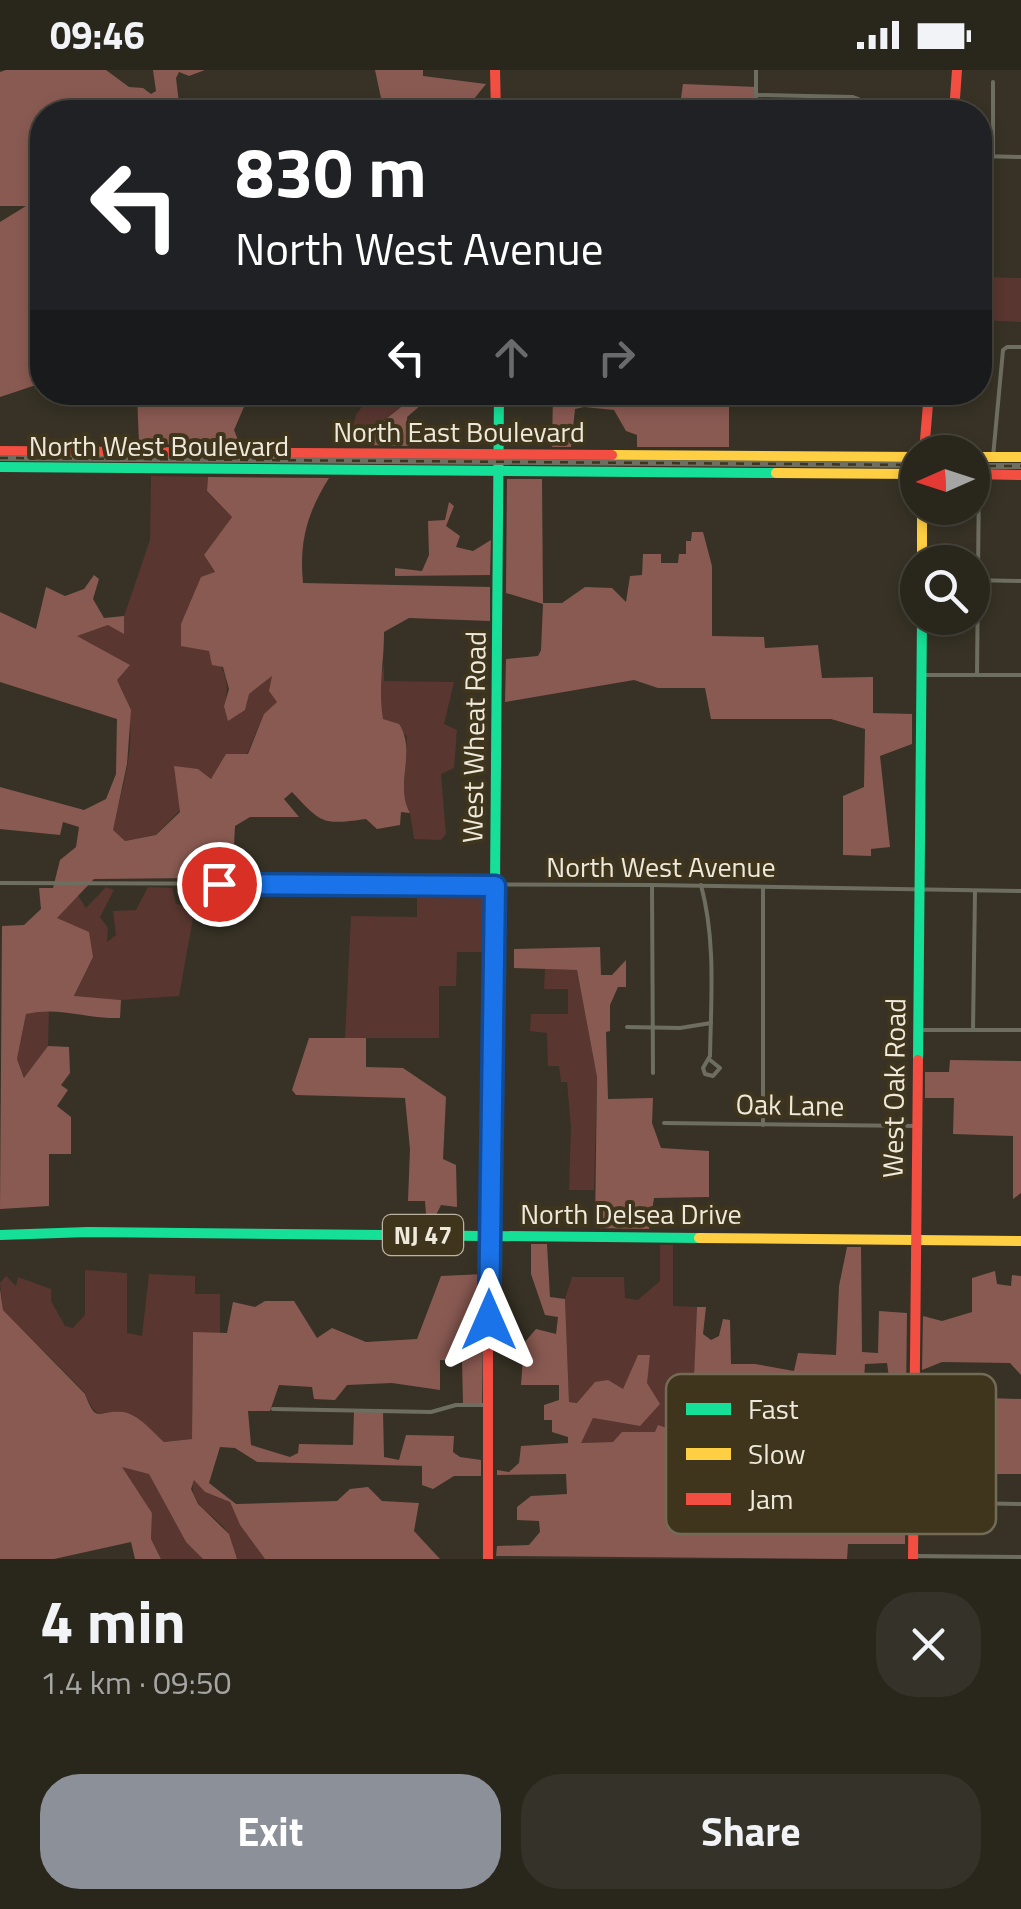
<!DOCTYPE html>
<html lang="en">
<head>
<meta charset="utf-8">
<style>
  :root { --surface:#29261c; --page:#353229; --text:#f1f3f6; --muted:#a5a5a3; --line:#45433b; --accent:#8c9099 }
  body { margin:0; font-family:"Titillium Web",sans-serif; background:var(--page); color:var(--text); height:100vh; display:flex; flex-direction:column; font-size:38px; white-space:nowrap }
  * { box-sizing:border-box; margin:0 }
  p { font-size:32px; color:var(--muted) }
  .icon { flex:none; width:55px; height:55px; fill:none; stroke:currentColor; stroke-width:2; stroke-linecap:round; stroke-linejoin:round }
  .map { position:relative; height:1489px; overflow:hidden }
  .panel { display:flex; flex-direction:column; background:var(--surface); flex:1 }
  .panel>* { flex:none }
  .guide { position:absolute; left:30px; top:30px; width:962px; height:305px; border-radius:40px; box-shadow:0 5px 15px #0003,0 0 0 2px var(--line); background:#202124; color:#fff; overflow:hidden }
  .needle { width:65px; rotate:267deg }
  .fabs { position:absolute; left:900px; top:365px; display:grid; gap:20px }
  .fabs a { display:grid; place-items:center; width:90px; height:90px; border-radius:50%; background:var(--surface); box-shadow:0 5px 15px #0003,0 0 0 2px var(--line); font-size:50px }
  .pin { position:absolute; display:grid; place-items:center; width:85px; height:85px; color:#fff; margin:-42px; border:5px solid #fff; border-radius:50%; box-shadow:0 2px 10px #0007 }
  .me { position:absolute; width:110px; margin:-55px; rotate:0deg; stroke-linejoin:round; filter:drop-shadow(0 0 8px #0008) }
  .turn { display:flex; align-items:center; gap:35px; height:210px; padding:0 40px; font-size:45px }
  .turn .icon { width:130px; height:130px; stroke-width:2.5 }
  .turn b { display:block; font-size:70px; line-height:85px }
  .lanes { display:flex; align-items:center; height:95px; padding:0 40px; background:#0003; justify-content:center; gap:50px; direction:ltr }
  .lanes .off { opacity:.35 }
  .round { display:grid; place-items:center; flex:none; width:105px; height:105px; border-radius:40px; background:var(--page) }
  .headline { display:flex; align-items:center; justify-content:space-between; height:170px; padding:0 40px }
  h1 { font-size:60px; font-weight:700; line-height:75px }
  .button { display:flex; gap:20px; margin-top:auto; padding:20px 40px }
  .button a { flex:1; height:115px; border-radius:40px; background:var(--accent); color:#fff; font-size:40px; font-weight:700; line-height:115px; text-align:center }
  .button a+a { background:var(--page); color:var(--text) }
  .status { display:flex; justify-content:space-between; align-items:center; height:70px; padding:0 50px; background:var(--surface); direction:ltr }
  .status svg { height:28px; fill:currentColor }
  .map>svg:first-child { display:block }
  .green { fill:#593630 }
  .forest { fill:#895a52 }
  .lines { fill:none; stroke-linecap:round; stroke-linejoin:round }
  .street { stroke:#6d6e60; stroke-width:4 }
  .fast { stroke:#16e098; stroke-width:10 }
  .slow { stroke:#ffcf43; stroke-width:10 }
  .jam { stroke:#f24e42; stroke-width:10 }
  .rail-casing { stroke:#6e6e61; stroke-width:6 }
  .rail { stroke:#3f351d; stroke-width:2.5; stroke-dasharray:8; stroke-linecap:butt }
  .route-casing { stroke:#114b97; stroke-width:25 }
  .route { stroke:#1a73e8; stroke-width:18 }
  .labels { text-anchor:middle; stroke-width:8; stroke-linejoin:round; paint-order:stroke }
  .shield { fill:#3f351d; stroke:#bab3a1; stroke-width:2.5 }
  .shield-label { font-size:25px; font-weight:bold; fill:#eee9da }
  .street-label { font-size:28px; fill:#eee9da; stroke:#3f351d }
  .key { fill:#3f351d; stroke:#746b56; stroke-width:2.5 }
  .key-label { font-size:28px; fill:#eee9da }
</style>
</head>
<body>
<div class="status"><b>09:46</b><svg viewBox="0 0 49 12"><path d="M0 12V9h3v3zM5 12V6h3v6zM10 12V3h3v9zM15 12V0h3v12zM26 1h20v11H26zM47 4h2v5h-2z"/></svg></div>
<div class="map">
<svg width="1021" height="1489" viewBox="0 0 1021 1489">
  <rect width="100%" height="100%" fill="#373225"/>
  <g class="green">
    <polygon points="980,207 1021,208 1021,252 980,250"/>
    <polygon points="372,323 419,323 373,358 368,375 348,375 356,345"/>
    <path d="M 151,406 L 208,407 L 207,422 L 232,447 L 204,485 L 215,503 L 209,581 C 225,599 231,612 224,636 L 249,624 L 273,605 L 278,632 L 264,644 L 247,684 L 210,709 L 156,765 L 124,771 L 112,760 C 123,714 144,657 118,613 C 108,596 90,581 76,566 L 108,555 L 124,563 L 124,546 L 150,470 Z"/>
    <polygon points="384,595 384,611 454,612 444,654 457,660 454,698 441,704 446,764 441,770 414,769 410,743 403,732 407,666 383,650 378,616"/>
    <polygon points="417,815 487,815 487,882 457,882 456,916 439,916 439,968 345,968 351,846 417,847"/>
    <polygon points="106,817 114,820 100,847 108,858 107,872 116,865 113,841 136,840 148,817 172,818 176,834 195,837 179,926 121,930 74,927 93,887 56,849 77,824 86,838"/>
    <polygon points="545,899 577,900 597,1007 594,1120 569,1120 571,1057 567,1012 561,1012 559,996 548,996 547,963 530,961 531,944 568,944 568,919 544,919"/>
    <polygon points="49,938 48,976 25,1009 17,989 26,944"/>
    <polygon points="660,1175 673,1175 673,1236 697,1237 692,1353 655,1362 623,1362 613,1372 580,1373 593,1348 639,1356 650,1286 638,1286 623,1320 577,1333 569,1332 565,1229 572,1207 624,1207 625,1228 638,1230 660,1211"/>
    <path d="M 85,1200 L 127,1203 L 127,1263 L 142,1266 L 149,1204 L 195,1206 L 195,1224 L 220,1224 L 220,1263 L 193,1263 L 192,1369 L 164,1372 C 156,1365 147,1354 138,1351 C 110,1342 98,1357 85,1323 L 3,1240 L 0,1213 L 6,1206 L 16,1216 L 18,1207 L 51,1219 L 51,1231 L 65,1256 L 73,1258 L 85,1245 Z"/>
    <polygon points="120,1396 149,1403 186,1472 203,1489 161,1489 151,1469 152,1443"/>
    <path d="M 194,1409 L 205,1422 L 230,1432 L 240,1455 L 265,1489 L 237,1489 C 232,1481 233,1473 229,1465 C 218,1444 186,1437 194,1409 Z"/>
  </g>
  <g class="forest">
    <polygon points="6,0 106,0 129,17 143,18 151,24 156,21 153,0 205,0 189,6 179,2 176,8 180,42 42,42 42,313 0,327 0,152 26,136 0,136 0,2"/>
    <polygon points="375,0 423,0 423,6 486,14 474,29 482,42 384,42"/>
    <polygon points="683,14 756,17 756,42 679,42"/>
    <polygon points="137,323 250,323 234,360 240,375 139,374"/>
    <path d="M 419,323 L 490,323 L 480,330 C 458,327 443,334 421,335 L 407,347 L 409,376 L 368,375 L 373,359 Z"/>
    <path d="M 553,323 L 603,323 L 606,328 C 631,327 651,343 672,323 L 705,325 L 729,323 L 729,377 L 637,377 L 637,365 L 626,361 L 614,340 L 584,337 L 575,339 L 571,377 L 552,377 Z"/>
    <path d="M 208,407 L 329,408 C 307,443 299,472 303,513 L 490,517 L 490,551 L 409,548 L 384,562 C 384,595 378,616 383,649 L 399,654 C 417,681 394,715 410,743 L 401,742 L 400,755 L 377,759 L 366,749 C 322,755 322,754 292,722 L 284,729 L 299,747 L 250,747 L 235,756 L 232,814 L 199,813 L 196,808 L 94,809 L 57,848 L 89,862 L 93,887 L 74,926 L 121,930 L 120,948 C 85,949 60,936 26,944 L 17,989 L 24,1008 L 48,976 L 69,977 L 70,1003 L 61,1015 L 68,1020 L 57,1036 L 71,1047 L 71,1084 L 49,1084 L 49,1136 L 0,1139 L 2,856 L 24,855 L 41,839 L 39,818 L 53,818 L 60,790 L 76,777 L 79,757 L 63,752 L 60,765 L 0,759 L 0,717 L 84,740 L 106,729 L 116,704 L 117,649 L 0,612 L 0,542 L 36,559 L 46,517 L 65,526 L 84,519 L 94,505 L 99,509 L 93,529 L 104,548 L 124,546 L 124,564 L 108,555 L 77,566 L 130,595 L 117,610 L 131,640 L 127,694 L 113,760 L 125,771 L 156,765 L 180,742 L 174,696 L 198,699 L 211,709 L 226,684 L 248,684 L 264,644 L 277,632 L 269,621 L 272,606 L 249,624 L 245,640 L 228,651 L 224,636 L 229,619 L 223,597 L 212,595 L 209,581 L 181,576 L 181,554 L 201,507 L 215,502 L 204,485 L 232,447 L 207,421 Z"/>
    <polygon points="507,409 542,409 543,533 562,533 585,517 612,518 626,532 630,506 642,505 643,484 661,484 661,493 678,493 679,484 686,484 686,471 691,471 692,462 703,462 712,496 712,566 764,567 765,578 818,575 822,608 873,607 873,643 912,644 912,674 880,686 890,777 871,779 871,786 843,785 843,726 864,717 865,659 831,649 711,649 705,618 658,618 634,610 505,632 506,589 538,586 541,580 543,534 506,523"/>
    <polygon points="449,432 454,436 446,456 460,466 456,477 473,481 491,470 490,505 395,506 395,498 422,501 429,485 428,451 445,450"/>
    <polygon points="600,877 601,905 612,905 626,890 626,917 618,917 610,935 610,961 606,962 608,1029 653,1028 652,1053 661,1078 709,1081 709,1127 654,1128 649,1159 595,1158 597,1007 577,900 514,898 514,879"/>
    <polygon points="309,968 366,968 366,997 403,998 446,1027 443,1089 456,1095 457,1137 441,1135 435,1147 426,1145 425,1131 408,1131 410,1079 405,1028 296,1025 292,1020"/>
    <polygon points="950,990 1021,991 1021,1123 1013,1129 1013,1066 953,1064 954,1028 925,1028 925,1002 949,1002"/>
    <polygon points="531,1174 547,1174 550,1227 565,1229 569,1332 577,1333 595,1312 608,1310 623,1319 638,1285 650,1285 647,1313 660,1334 640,1356 593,1348 581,1373 613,1372 622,1362 655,1362 658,1355 667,1358 675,1350 692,1352 697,1237 706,1237 703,1264 711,1270 719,1266 723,1249 730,1250 731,1294 755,1294 794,1301 798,1283 836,1285 839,1216 847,1177 861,1177 862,1282 878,1283 879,1241 907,1243 906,1328 892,1328 887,1293 865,1294 860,1375 871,1390 882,1378 906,1380 905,1405 885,1392 873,1405 850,1406 848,1418 879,1456 905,1449 905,1474 848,1474 847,1489 496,1486 497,1476 529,1475 540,1462 539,1451 517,1450 517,1437 531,1426 567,1424 566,1404 497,1405 497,1400 509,1402 519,1393 521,1376 568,1373 568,1367 552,1362 552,1350 544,1350 544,1335 559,1330 559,1315 521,1315 524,1273 536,1259 556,1264 558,1247 545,1245 531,1204"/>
    <polygon points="995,1201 997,1214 1011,1216 1012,1205 1021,1206 1021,1305 1010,1293 942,1292 922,1300 923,1246 942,1251 972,1242 972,1208"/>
    <path d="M 484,1204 L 482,1333 L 463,1333 L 462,1291 L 440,1290 L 440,1320 L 392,1313 L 347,1315 L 335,1330 L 314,1329 L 312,1317 L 279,1315 L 270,1341 L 248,1341 L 251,1375 L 290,1387 L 298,1383 L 299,1374 L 353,1375 L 354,1341 L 383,1341 L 384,1387 L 399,1390 L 406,1365 L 454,1366 L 453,1382 L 460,1387 L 481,1390 L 481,1406 L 454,1406 L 433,1419 L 422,1415 L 422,1396 L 257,1392 L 235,1378 L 220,1377 L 209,1413 L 236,1434 L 337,1431 L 350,1419 L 368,1417 L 382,1431 L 419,1433 L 414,1461 L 440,1489 L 265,1489 L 240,1455 L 230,1432 L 205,1422 L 194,1410 L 191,1419 L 198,1434 L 229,1464 L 237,1489 L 203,1489 L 186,1472 L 149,1404 L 122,1397 L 152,1443 L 151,1469 L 161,1489 L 135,1489 L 131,1472 L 54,1489 L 0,1489 L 0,1219 L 3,1240 L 85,1324 C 97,1356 98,1339 123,1342 C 138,1344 153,1362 164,1372 L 192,1369 L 193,1262 L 227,1263 L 233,1232 L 255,1237 L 265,1231 L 294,1231 L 317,1268 L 332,1258 L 366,1272 L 417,1269 L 441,1206 Z"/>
    <polygon points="958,1327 1021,1329 1021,1404 991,1404 990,1397 965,1383 964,1355 970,1355 979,1337 957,1335"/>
  </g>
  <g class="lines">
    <g class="street">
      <polyline points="756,25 853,27 861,30 870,42"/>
      <polyline points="756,42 756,0"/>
      <polyline points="980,86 1021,87"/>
      <polyline points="993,87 993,12"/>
      <polyline points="993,387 1003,280 1007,277 1021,277"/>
      <polyline points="972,510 1021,511"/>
      <polyline points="921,605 1021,605"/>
      <polyline points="977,605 979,405"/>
      <polyline points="0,813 652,815 1021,821"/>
      <polyline points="652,815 653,1003"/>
      <path d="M 701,815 C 716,871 711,928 710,986 L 703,998 L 705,1004 L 713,1006 L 720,998 L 710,990"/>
      <polyline points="627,957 680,958 711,953"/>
      <polyline points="921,960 1021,960"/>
      <polyline points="973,960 975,821"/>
      <polyline points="664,1053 916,1056"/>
      <polyline points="763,1055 763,817"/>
      <polyline points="273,1339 431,1342 456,1335 485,1335"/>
      <polyline points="972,1388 974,1433"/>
      <polyline points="916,1439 968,1433 1021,1434"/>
      <polyline points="916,1486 1021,1487"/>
    </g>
    <g class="fast">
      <polyline points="0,397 776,403"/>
      <polyline points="918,990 922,548"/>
      <polyline points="493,1065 499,322"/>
      <polyline points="0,1165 88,1162 699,1168"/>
    </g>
    <g class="slow">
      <polyline points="612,385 918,387"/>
      <polyline points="972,387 1021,387"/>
      <polyline points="776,403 918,404"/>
      <polyline points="922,438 922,492"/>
      <polyline points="699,1168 1021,1171"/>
    </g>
    <g class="jam">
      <polyline points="495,0 496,42"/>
      <polyline points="954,42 957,0"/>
      <polyline points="0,381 612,385"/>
      <polyline points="924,382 929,322"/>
      <polyline points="972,404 1021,405"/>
      <polyline points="488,1489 488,1213 493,1065"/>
      <polyline points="913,1489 918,990"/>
    </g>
    <g class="rail-casing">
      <g id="rail">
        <polyline points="0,388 918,395"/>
        <polyline points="972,396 1021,396"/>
      </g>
    </g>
    <use href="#rail" class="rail"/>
  </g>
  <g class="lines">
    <g class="route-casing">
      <polyline id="route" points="219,814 495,816 489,1250"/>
    </g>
    <use href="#route" class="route"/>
  </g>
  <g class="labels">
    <rect class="shield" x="383" y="1145" width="80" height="40" rx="8"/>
    <g class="shield-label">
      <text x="423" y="1174">NJ 47</text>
    </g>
    <g class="street-label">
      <text x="459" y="372">North East Boulevard</text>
      <text x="159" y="386">North West Boulevard</text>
      <text transform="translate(474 667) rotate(-89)" y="10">West Wheat Road</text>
      <text x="661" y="807">North West Avenue</text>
      <text transform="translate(894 1018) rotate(-89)" y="10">West Oak Road</text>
      <text transform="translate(790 1035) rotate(1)" y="10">Oak Lane</text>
      <text x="631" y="1154">North Delsea Drive</text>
    </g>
  </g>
  <rect x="666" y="1304" width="330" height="160" rx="15" class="key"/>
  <rect x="686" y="1333" width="45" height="12" fill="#16e098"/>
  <rect x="686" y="1378" width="45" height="12" fill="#ffcf43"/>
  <rect x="686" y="1423" width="45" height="12" fill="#f24e42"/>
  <g class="key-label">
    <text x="748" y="1349">Fast</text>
    <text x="748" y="1394">Slow</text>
    <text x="748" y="1439">Jam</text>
  </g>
</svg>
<div class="fabs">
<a><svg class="needle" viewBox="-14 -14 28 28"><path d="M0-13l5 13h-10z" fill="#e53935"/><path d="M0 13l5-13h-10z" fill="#a5a5a3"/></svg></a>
<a><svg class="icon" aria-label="search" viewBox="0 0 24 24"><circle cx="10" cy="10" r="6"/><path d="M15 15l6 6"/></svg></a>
</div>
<div class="pin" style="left:219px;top:814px;background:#d93025"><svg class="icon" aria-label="arrive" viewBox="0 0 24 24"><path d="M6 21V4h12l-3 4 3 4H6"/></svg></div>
<svg class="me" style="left:489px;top:1250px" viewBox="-20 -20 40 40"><path d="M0-17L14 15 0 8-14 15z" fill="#1a73e8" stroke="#fff" stroke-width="4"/></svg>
<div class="guide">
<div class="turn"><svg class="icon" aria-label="left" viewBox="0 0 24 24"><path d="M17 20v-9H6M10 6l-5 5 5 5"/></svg><div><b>830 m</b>North West Avenue</div></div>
<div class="lanes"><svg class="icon" aria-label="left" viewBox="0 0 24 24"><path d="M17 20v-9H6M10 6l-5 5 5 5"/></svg><svg class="icon off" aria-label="ahead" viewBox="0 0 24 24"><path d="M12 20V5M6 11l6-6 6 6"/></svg><svg class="icon off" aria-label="right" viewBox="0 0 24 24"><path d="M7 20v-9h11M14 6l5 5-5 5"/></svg></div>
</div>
</div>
<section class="panel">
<div class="headline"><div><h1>4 min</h1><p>1.4 km · 09:50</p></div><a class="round"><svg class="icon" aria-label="close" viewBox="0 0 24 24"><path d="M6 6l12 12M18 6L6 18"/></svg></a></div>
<div class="button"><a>Exit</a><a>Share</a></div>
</section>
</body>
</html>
